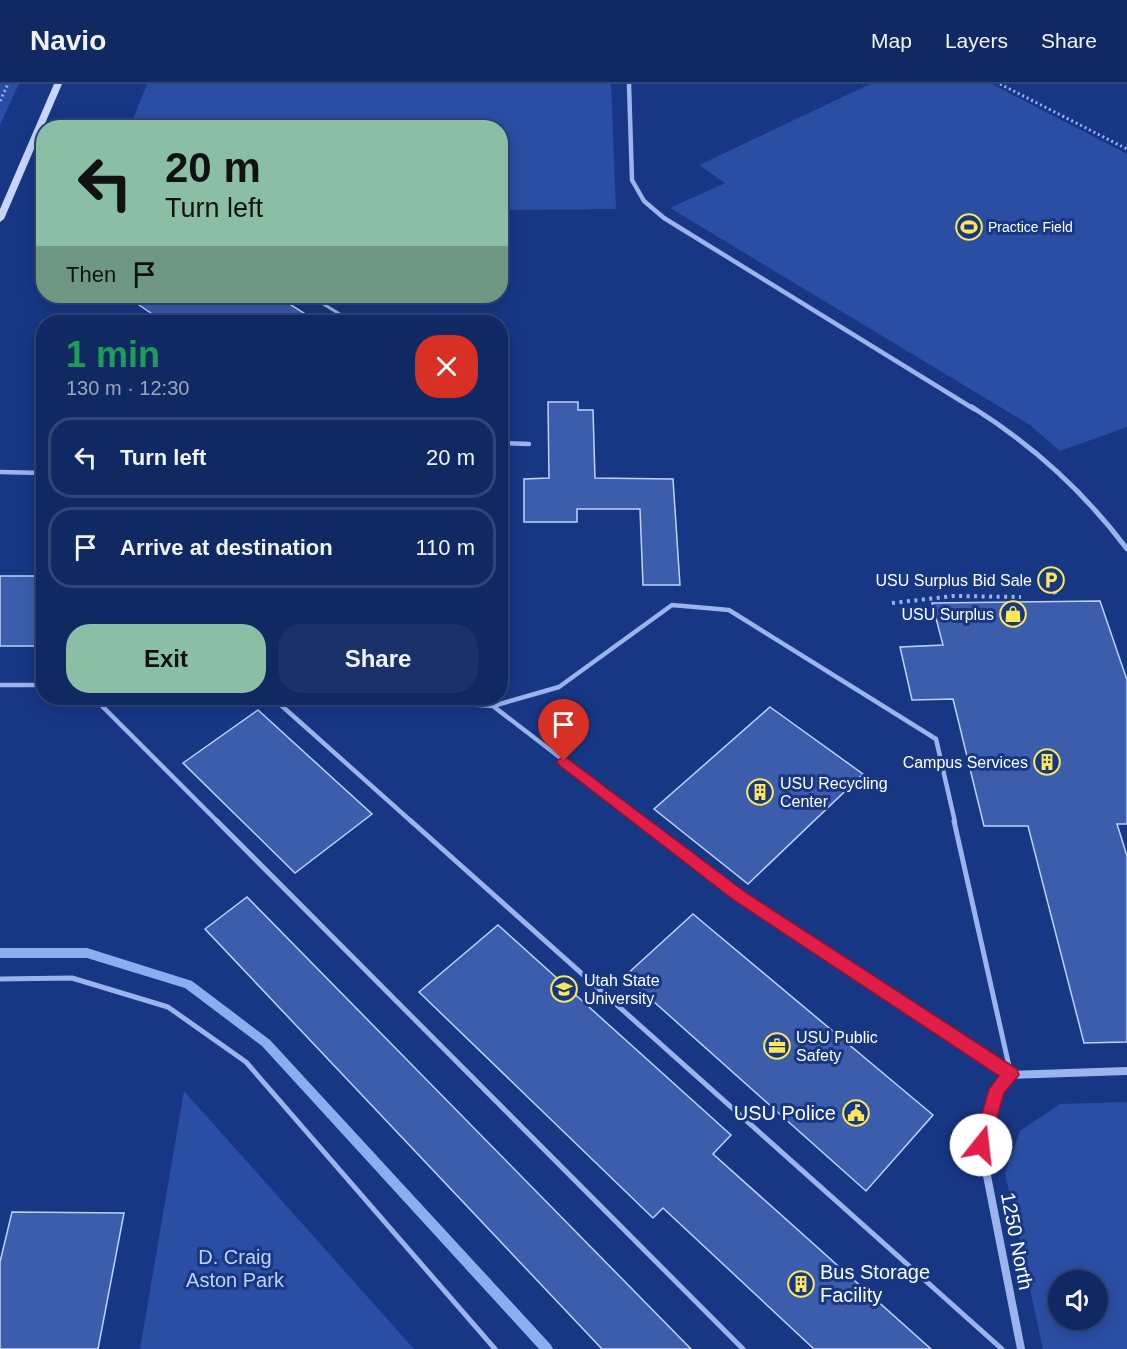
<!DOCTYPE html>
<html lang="en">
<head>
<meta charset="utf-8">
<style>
  :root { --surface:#112963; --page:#1a3169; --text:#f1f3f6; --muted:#9ca6be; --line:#304578; --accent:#8abfa5 }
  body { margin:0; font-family:Helvetica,sans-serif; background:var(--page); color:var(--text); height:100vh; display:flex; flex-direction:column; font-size:22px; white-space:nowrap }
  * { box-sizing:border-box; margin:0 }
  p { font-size:20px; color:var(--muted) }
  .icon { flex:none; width:33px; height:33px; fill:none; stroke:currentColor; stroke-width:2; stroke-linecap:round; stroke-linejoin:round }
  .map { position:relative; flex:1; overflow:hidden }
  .details { position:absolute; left:36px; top:231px; width:472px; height:390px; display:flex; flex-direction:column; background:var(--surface); border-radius:24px; box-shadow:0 3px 15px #0003,0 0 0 2px var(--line) }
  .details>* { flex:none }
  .banner { position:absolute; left:36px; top:36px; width:472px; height:183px; border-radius:24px; box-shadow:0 3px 15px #0003,0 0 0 2px var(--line); background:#8abfa5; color:#111; overflow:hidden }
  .fabs { position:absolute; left:1048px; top:1186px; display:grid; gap:12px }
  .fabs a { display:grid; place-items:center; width:60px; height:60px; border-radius:50%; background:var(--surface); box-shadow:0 3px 15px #0003,0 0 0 2px var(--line); font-size:30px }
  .pin { position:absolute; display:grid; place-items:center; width:51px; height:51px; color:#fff; margin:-62px -26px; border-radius:50% 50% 50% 0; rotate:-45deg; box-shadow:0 0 6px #0007 }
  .pin .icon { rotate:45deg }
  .me { position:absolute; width:66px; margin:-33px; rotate:16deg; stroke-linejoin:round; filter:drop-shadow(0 0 4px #0008) }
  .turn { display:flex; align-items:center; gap:21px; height:126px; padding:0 30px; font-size:27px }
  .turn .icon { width:78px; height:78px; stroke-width:2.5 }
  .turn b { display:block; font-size:42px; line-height:51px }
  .then { display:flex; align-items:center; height:57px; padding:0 30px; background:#0003; gap:12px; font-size:22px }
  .round { display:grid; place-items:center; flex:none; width:63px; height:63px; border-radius:24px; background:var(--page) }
  .overview { display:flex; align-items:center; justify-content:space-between; height:102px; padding:0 30px }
  h1 { font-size:36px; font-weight:700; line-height:45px; color:#1e9e55 }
  .primary-button { display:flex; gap:12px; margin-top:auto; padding:12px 30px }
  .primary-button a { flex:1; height:69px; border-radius:24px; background:var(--accent); color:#111; font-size:24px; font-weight:700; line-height:69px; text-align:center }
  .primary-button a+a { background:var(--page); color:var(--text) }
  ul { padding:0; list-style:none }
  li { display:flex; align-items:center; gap:18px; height:81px; margin:0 12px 9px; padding:0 18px; border:3px solid var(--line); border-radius:24px }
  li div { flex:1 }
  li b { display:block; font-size:22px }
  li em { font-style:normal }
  header { display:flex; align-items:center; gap:36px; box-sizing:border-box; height:84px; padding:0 30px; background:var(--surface); border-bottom:2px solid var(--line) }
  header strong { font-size:28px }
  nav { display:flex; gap:33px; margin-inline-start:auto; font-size:21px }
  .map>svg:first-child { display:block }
  .green { fill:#294ea4; fill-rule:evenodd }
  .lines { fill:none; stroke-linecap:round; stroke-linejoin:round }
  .stream { fill:#8dadf0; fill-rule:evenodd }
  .building { fill:#3b5dac; stroke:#c0d2fa; stroke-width:1.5 }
  .path-far1 { stroke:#9bb4ed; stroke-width:3; stroke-dasharray:2 3; stroke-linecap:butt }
  .path { stroke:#9bb4ed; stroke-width:4; stroke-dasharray:3 4.5; stroke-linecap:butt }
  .lane-far2 { stroke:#9bb4ed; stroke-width:3 }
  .lane-far1 { stroke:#9bb4ed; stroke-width:4.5 }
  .lane { stroke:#9bb4ed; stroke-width:5 }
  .street-far2 { stroke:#9bb4ed; stroke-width:4.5 }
  .street-far1 { stroke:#9bb4ed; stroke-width:5 }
  .street { stroke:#9bb4ed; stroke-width:8 }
  .secondary { fill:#c8d6f9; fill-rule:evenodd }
  .route { fill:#e11d48; stroke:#92132f; stroke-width:1.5 }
  .labels { text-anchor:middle; stroke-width:6; stroke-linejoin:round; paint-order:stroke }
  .far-poi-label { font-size:14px; fill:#fff; stroke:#173784; text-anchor:start }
  .poi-label { font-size:16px; fill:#fff; stroke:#173784; text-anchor:end }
  .near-poi-label { font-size:20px; fill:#fff; stroke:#173784; text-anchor:end }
  .near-street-label { font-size:20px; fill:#fff; stroke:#173784 }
  .near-park-label { font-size:20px; fill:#c0d2fa; stroke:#173784 }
</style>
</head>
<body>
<header>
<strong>Navio</strong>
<nav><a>Map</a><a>Layers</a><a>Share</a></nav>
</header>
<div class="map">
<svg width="1127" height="1265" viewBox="0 0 1127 1265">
  <rect width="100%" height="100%" fill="#173784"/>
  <g class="green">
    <polygon points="0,0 19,0 0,41"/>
    <polygon points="147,0 611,0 616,125 501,126 501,44 130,43"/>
    <polygon points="870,0 992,0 1127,70 1127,343 1060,367 1030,341 670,124 725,99 699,81"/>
    <polygon points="184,1007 414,1265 140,1265"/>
    <path d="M 1127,1018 L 1127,1265 L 1043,1265 L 1005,1089 L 1020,1047 L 1060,1020 ZM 1059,1197 L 1098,1197 L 1098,1236 L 1059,1236 Z"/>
  </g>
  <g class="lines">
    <polygon class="stream" points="0,864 87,864 192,897 270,956 551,1261 553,1265 539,1265 262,962 185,904 87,874 0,874"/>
  </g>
  <g class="building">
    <polygon points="126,212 277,212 318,238 164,238"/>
    <polygon points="548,318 578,318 578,326 593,326 595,394 673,395 680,501 643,501 640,425 577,425 577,438 524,438 524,395 549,394"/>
    <rect x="0" y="492" width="44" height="70"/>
    <polygon points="1100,517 1127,596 1127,740 1117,740 1127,772 1127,958 1084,959 1028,742 984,742 953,615 912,616 900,563 943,561 932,519"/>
    <polygon points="770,623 863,690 748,800 654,725"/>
    <polygon points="258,626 372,730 295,789 183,679"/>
    <polygon points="247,813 691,1265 602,1265 205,845"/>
    <polygon points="693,830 933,1031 866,1107 625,892"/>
    <polygon points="498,841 731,1051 713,1070 931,1265 814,1265 663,1124 653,1134 419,908"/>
    <polygon points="12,1128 124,1129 98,1265 0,1265 0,1178"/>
  </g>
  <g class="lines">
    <g class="path-far1">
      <polyline points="1000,0 1127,65"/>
      <polyline points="0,17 8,0"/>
    </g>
    <g class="path">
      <polyline points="1047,486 1056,512"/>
      <polyline points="892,519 954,512 1021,513"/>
    </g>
    <polyline class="lane-far2" points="310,212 353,238"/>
    <g class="lane-far1">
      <polyline points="501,359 529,360"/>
      <polyline points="0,388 44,389"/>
      <polyline points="0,601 44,601"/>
      <polyline points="94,614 218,738"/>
      <polyline points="273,614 412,738"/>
      <polyline points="384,614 493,622 644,738"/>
      <polyline points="493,622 559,603 672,521 729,526 936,655 955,738"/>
    </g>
    <g class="lane">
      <polyline points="217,737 743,1265"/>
      <polyline points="411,737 1002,1265"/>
      <polyline points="642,737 740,812 1011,991"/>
      <polyline points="954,737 1011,991"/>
      <polyline points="0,895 72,894 168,923 246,978 495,1265"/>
    </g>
    <polyline class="street-far2" points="629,0 632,96 644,117 664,134 974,325"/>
    <path class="street-far1" d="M 972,323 C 1031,360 1085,409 1127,465"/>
    <polyline class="street" points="1021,1265 981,1061 997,1005 1011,991 1127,987"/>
    <polygon class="secondary" points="54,0 62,0 4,135 0,138 0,125"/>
  </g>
  <polygon class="route" points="564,672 745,808 1017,985 1019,991 1004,1009 987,1067 981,1069 975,1067 973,1061 989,1005 999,992 735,817 559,681 557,677"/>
  <defs>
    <g id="stadium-ring" transform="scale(1.35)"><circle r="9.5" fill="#173784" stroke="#ffe757" stroke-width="1.5"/><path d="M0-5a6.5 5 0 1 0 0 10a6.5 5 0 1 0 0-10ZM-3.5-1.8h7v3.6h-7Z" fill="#ffe757"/></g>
    <g id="parking-ring" transform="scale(1.35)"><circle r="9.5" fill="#173784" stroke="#ffe757" stroke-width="1.5"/><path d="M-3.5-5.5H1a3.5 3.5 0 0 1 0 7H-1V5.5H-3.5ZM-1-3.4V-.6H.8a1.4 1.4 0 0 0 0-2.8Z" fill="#ffe757"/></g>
    <g id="shop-ring" transform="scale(1.35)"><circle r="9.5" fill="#173784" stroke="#ffe757" stroke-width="1.5"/><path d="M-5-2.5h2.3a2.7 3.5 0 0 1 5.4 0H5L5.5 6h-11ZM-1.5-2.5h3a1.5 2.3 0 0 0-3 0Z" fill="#ffe757"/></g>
    <g id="building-ring" transform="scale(1.35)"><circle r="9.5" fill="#173784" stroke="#ffe757" stroke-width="1.5"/><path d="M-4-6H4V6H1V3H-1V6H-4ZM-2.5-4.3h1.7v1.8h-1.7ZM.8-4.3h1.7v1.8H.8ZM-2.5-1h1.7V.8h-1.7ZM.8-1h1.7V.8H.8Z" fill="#ffe757"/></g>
    <g id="university-ring" transform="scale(1.35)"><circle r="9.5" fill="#173784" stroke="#ffe757" stroke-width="1.5"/><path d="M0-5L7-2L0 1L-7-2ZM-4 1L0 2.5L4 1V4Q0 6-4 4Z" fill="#ffe757"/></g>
    <g id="office-ring" transform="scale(1.35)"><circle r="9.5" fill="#173784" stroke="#ffe757" stroke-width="1.5"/><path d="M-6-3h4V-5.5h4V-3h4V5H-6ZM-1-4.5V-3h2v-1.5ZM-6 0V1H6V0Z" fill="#ffe757"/></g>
    <g id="civic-ring" transform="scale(1.35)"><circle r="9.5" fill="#173784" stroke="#ffe757" stroke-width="1.5"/><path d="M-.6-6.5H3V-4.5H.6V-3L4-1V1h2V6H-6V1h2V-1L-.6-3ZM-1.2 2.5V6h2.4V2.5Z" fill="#ffe757"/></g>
  </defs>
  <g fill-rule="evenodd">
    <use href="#stadium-ring" x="969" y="143"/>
    <use href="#parking-ring" x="1051" y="496"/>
    <use href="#shop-ring" x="1013" y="530"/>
    <use href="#building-ring" x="1047" y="678"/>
    <use href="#building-ring" x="760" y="708"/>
    <use href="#university-ring" x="564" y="905"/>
    <use href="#office-ring" x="777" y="962"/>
    <use href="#civic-ring" x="856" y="1029"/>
    <use href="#building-ring" x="801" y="1200"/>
  </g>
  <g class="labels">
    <g class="far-poi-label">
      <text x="988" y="148">Practice Field</text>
    </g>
    <g class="poi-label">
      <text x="1032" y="502">USU Surplus Bid Sale</text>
      <text x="994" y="536">USU Surplus</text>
      <text x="1028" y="684">Campus Services</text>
      <text x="780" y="705" text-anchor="start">USU Recycling<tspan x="780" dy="18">Center</tspan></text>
      <text x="584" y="902" text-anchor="start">Utah State<tspan x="584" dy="18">University</tspan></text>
      <text x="796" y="959" text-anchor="start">USU Public<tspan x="796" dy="18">Safety</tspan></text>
    </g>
    <g class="near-poi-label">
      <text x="836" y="1036">USU Police</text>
      <text x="820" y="1195" text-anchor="start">Bus Storage<tspan x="820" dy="23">Facility</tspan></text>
    </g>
    <g class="near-street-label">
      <text transform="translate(1017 1157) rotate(79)" y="7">1250 North</text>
    </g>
    <g class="near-park-label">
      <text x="235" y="1180">D. Craig<tspan x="235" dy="23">Aston Park</tspan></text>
    </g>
  </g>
</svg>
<div class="fabs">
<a><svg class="icon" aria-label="sound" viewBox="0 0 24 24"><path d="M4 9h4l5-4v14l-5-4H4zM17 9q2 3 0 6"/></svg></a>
</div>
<div class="pin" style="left:564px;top:677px;background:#d93025"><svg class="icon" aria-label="arrive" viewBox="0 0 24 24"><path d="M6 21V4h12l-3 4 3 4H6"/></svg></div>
<svg class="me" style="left:981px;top:1061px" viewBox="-20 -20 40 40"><circle r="19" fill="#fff"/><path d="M0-13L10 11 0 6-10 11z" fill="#e11d48"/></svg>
<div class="banner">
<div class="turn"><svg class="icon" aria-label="left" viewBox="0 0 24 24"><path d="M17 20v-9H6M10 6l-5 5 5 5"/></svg><div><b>20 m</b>Turn left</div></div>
<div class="then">Then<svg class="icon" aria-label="arrive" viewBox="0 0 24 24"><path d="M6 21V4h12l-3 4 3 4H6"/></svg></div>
</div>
<section class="details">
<div class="overview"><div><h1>1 min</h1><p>130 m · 12:30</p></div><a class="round" style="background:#d93025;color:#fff"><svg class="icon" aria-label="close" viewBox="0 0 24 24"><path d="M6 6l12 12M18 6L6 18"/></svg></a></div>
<ul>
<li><svg class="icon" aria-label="left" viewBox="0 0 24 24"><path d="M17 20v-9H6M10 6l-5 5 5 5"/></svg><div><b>Turn left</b></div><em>20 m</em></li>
<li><svg class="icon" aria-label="arrive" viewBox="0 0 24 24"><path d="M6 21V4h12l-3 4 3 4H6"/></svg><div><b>Arrive at destination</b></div><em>110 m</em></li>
</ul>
<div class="primary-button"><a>Exit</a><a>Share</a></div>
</section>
</div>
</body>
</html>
